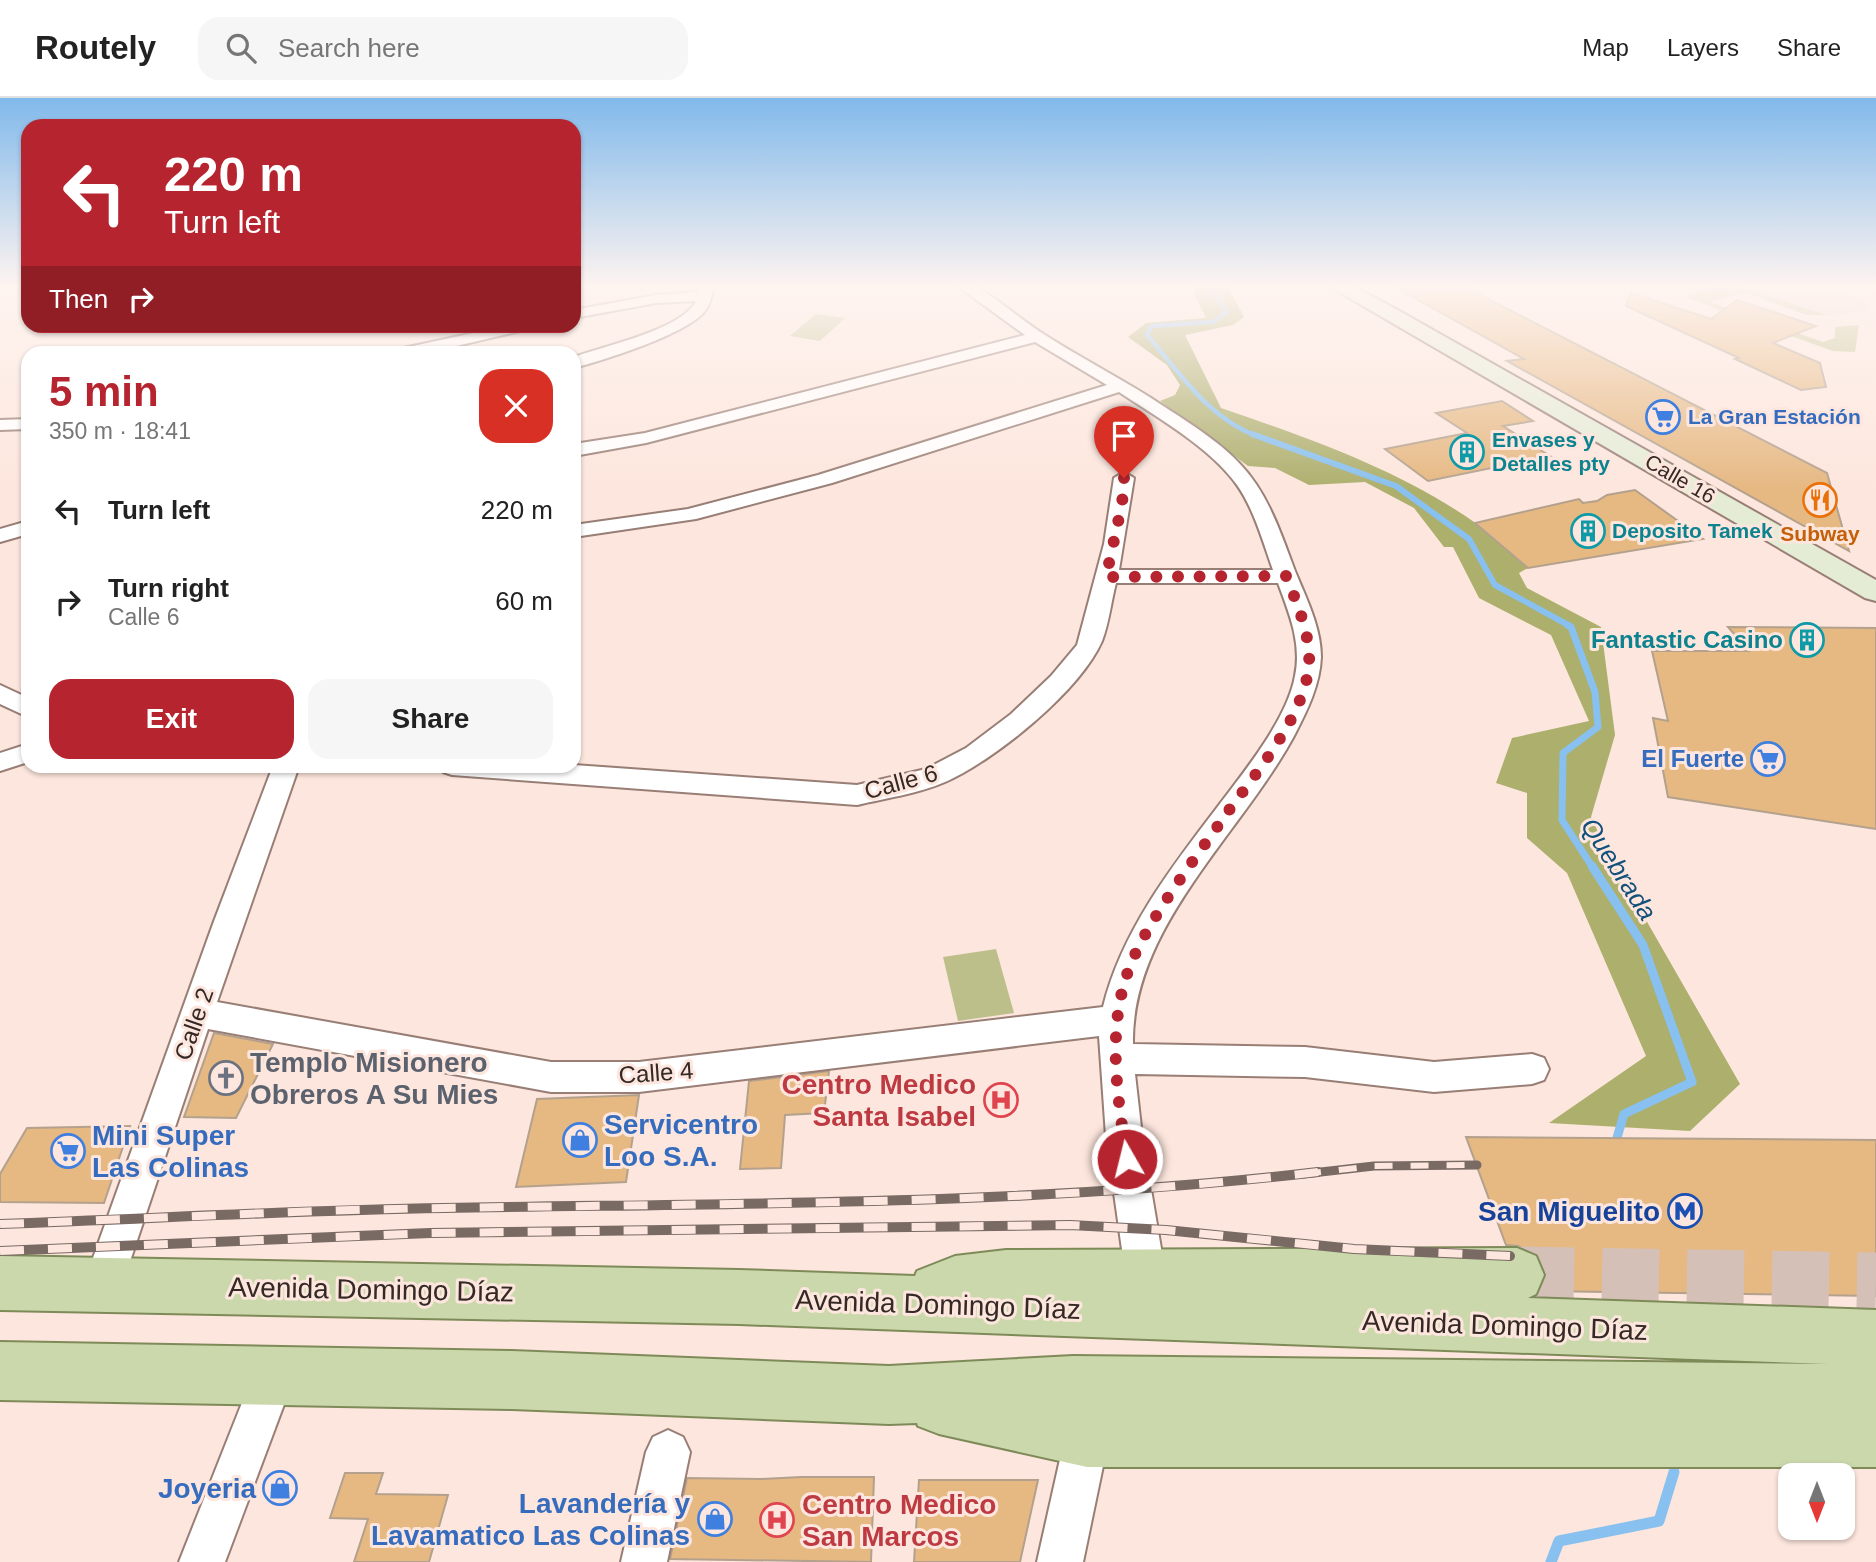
<!DOCTYPE html>
<html lang="en">
<head>
<meta charset="utf-8">
<style>
  :root { --surface:#fff; --page:#f6f6f6; --text:#222; --muted:#767676; --line:#e0e0e0; --accent:#b6252f }
  body { margin:0; font-family:Helvetica,sans-serif; background:var(--page); color:var(--text); height:100vh; display:flex; flex-direction:column; font-size:26px; white-space:nowrap }
  * { box-sizing:border-box; margin:0 }
  p { font-size:23px; color:var(--muted) }
  .icon { flex:none; width:38px; height:38px; fill:none; stroke:currentColor; stroke-width:2; stroke-linecap:round; stroke-linejoin:round }
  .map { position:relative; flex:1; overflow:hidden }
  .drawer { position:absolute; left:21px; top:248px; width:560px; height:427px; display:flex; flex-direction:column; background:var(--surface); border-radius:21px; box-shadow:0 2px 5px #0004 }
  .drawer>* { flex:none }
  .banner { position:absolute; left:21px; top:21px; width:560px; height:214px; border-radius:21px; box-shadow:0 2px 5px #0004; background:#b6252f; color:#fff; overflow:hidden }
  .needle { width:46px; rotate:180deg }
  .fabs { position:absolute; left:1778px; top:1365px; display:grid; gap:14px }
  .fabs a { display:grid; place-items:center; width:77px; height:77px; border-radius:14px; background:var(--surface); box-shadow:0 2px 5px #0004; font-size:35px }
  .pin { position:absolute; display:grid; place-items:center; width:60px; height:60px; color:#fff; margin:-72px -30px; border-radius:50% 50% 50% 0; rotate:-45deg; box-shadow:0 0 7px #0007 }
  .pin .icon { rotate:45deg }
  .me { position:absolute; width:77px; margin:-38px; rotate:352deg; stroke-linejoin:round; filter:drop-shadow(0 0 5px #0008) }
  .turn { display:flex; align-items:center; gap:24px; height:147px; padding:0 28px; font-size:32px }
  .turn .icon { width:91px; height:91px; stroke-width:2.5 }
  .turn b { display:block; font-size:49px; line-height:60px }
  .then { display:flex; align-items:center; height:66px; padding:0 28px; background:#0003; gap:14px; font-size:26px }
  .round { display:grid; place-items:center; flex:none; width:74px; height:74px; border-radius:21px; background:var(--page) }
  .head { display:flex; align-items:center; justify-content:space-between; height:119px; padding:0 28px }
  h1 { font-size:42px; font-weight:700; line-height:52px; color:var(--accent) }
  .primary-button { display:flex; gap:14px; margin-top:auto; padding:14px 28px }
  .primary-button a { flex:1; height:80px; border-radius:21px; background:var(--accent); color:#fff; font-size:28px; font-weight:700; line-height:80px; text-align:center }
  .primary-button a+a { background:var(--page); color:var(--text) }
  ul { padding:0; list-style:none }
  li { display:flex; align-items:center; gap:21px; height:91px; padding:0 28px }
  li div { flex:1 }
  li b { display:block; font-size:26px }
  li em { font-style:normal }
  header { display:flex; align-items:center; gap:42px; box-sizing:border-box; height:98px; padding:0 35px; background:var(--surface); border-bottom:2px solid var(--line) }
  header strong { font-size:33px }
  nav { display:flex; gap:38px; margin-inline-start:auto; font-size:24px }
  .search { width:490px; height:63px; background:var(--page); display:flex; align-items:center; gap:18px; box-sizing:border-box; padding:0 24px; border-radius:21px; color:var(--muted); font-size:26px }
  .map>svg:first-child { display:block }
  .industrial { fill:#f1d7d1 }
  .green { fill:#bdbf8b }
  .forest { fill:#adaf6d }
  .lines { fill:none; stroke-linecap:round; stroke-linejoin:round }
  .stream-far4 { stroke:#88c0ef; stroke-width:4.5 }
  .stream-far3 { stroke:#88c0ef; stroke-width:6 }
  .stream-far2 { stroke:#88c0ef; stroke-width:7 }
  .stream-far1 { stroke:#88c0ef; stroke-width:9 }
  .stream { stroke:#88c0ef; stroke-width:11 }
  .building { fill:#e6b882; stroke:#b3a18d; stroke-width:2 }
  .primary-tunnel { stroke:#d5c0b8; stroke-width:57; stroke-dasharray:57 28; stroke-linecap:butt }
  .street-casing { stroke:#987e75; stroke-width:4 }
  .secondary-casing { stroke:#987e75; stroke-width:4 }
  .primary-casing { stroke:#7f8a59; stroke-width:4 }
  .street { fill:#fff; fill-rule:evenodd }
  .secondary { fill:#e5ecd6; fill-rule:evenodd }
  .primary { fill:#cbd8ac; fill-rule:evenodd }
  .rail-far1-casing { stroke:#796a64; stroke-width:9 }
  .rail-casing { stroke:#796a64; stroke-width:10 }
  .rail-far1 { stroke:#fde6dd; stroke-width:6; stroke-dasharray:18; stroke-linecap:butt }
  .rail { stroke:#fde6dd; stroke-width:8; stroke-dasharray:24; stroke-linecap:butt }
  .route { stroke:#b6252f; stroke-width:12; stroke-dasharray:0 21.6 }
  .labels { text-anchor:middle; stroke-width:6; stroke-linejoin:round; paint-order:stroke }
  .far-shop-label { font-size:21px; font-weight:bold; fill:#366cbe; stroke:#fde6dd; text-anchor:start }
  .far-culture-label { font-size:21px; font-weight:bold; fill:#0d838f; stroke:#fde6dd; text-anchor:start }
  .far-street-label { font-size:21px; fill:#342925; stroke:#fde6dd }
  .far-food-label { font-size:21px; font-weight:bold; fill:#c56008; stroke:#fde6dd }
  .culture-label { font-size:24px; font-weight:bold; fill:#0d838f; stroke:#fde6dd; text-anchor:end }
  .shop-label { font-size:24px; font-weight:bold; fill:#366cbe; stroke:#fde6dd; text-anchor:end }
  .street-label { font-size:24px; fill:#342925; stroke:#fde6dd }
  .water-label { font-size:26px; font-style:italic; fill:#12517c; stroke:#fde6dd }
  .near-worship-label { font-size:28px; font-weight:bold; fill:#5b616d; stroke:#fde6dd; text-anchor:start }
  .near-health-label { font-size:28px; font-weight:bold; fill:#be3a42; stroke:#fde6dd; text-anchor:end }
  .near-shop-label { font-size:28px; font-weight:bold; fill:#366cbe; stroke:#fde6dd; text-anchor:start }
  .near-transit-label { font-size:28px; font-weight:bold; fill:#164399; stroke:#fde6dd; text-anchor:end }
  .near-street-label { font-size:28px; fill:#342925; stroke:#fde6dd }
</style>
</head>
<body>
<header>
<strong>Routely</strong>
<div class="search"><svg class="icon" aria-label="search" viewBox="0 0 24 24"><circle cx="10" cy="10" r="6"/><path d="M15 15l6 6"/></svg>Search here</div>
<nav><a>Map</a><a>Layers</a><a>Share</a></nav>
</header>
<div class="map">
<svg width="1876" height="1464" viewBox="0 0 1876 1464">
  <rect width="100%" height="100%" fill="#fde6dd"/>
  <polygon class="industrial" points="1734,187 1821,187 1869,203 1864,213 1829,218"/>
  <g class="green">
    <polygon points="1718,187 1734,187 1826,217 1807,217 1744,194 1710,204 1751,219 1745,221 1685,199"/>
    <polygon points="816,216 845,220 820,243 790,238"/>
    <polygon points="1859,227 1855,254 1833,253 1783,235 1789,232 1823,244 1835,240 1835,229"/>
    <polygon points="996,851 1014,915 958,923 943,859"/>
  </g>
  <path class="forest" d="M 1199,187 L 1227,187 L 1244,219 L 1233,227 L 1185,237 L 1221,310 C 1309,340 1398,371 1474,424 C 1493,437 1510,455 1528,470 L 1519,475 L 1527,490 L 1601,529 L 1615,637 L 1591,719 L 1611,761 L 1740,986 L 1690,1033 L 1549,1025 L 1646,958 L 1567,775 L 1527,740 L 1527,695 L 1496,685 L 1512,640 L 1589,623 L 1551,537 L 1479,500 L 1453,449 L 1444,449 L 1414,410 L 1365,384 L 1309,387 L 1275,370 L 1248,368 L 1160,303 L 1175,297 L 1180,287 L 1167,267 L 1128,239 L 1146,225 L 1206,220 L 1194,195 Z"/>
  <g class="lines">
    <path class="stream-far4" d="M 1212,187 L 1211,191 L 1227,214 L 1213,224 L 1152,228 L 1147,237 C 1179,274 1209,321 1257,338"/>
    <polyline class="stream-far3" points="1252,336 1396,388 1469,441 1495,487 1570,528"/>
    <polyline class="stream-far2" points="1567,527 1571,529 1595,594 1598,629 1563,655 1562,722 1593,770"/>
    <polyline class="stream-far1" points="1592,768 1643,847 1692,984 1624,1016 1614,1050"/>
    <polyline class="stream" points="1551,1464 1559,1443 1659,1423 1674,1374"/>
  </g>
  <g class="building">
    <polygon points="1391,187 1461,187 1827,375 1849,453 1507,263 1524,261"/>
    <polygon points="1631,195 1711,221 1737,202 1816,228 1773,245 1820,265 1826,289 1801,292 1735,261 1739,260 1626,208"/>
    <polygon points="1502,303 1533,323 1503,328 1550,358 1428,383 1385,351 1467,335 1436,315"/>
    <polygon points="1635,392 1703,441 1528,470 1475,425 1579,401 1583,405 1597,403 1607,397"/>
    <polygon points="1728,529 1876,530 1876,731 1668,699 1653,620 1668,623 1652,553 1749,553"/>
    <polygon points="214,935 273,946 236,1020 184,1019"/>
    <polygon points="829,973 824,1015 785,1017 781,1070 740,1071 749,983"/>
    <polygon points="639,997 626,1084 516,1089 537,1001"/>
    <polygon points="130,1028 104,1105 0,1104 0,1076 27,1030"/>
    <polygon points="1466,1039 1876,1042 1876,1198 1540,1193 1546,1176 1538,1157 1518,1148 1506,1147"/>
    <polygon points="345,1375 383,1375 376,1396 448,1397 429,1464 354,1464 368,1421 330,1420"/>
    <polygon points="801,1379 874,1379 871,1464 670,1461 687,1380 761,1381"/>
    <polygon points="919,1382 1038,1382 1020,1464 914,1464"/>
  </g>
  <g class="lines">
    <polyline class="primary-tunnel" points="1517,1177 1876,1183"/>
    <g class="street-casing">
      <g id="street">
        <path d="M 699,187 L 713,187 C 712,197 711,205 705,213 C 687,236 604,262 574,270 L 574,259 C 603,248 682,232 696,203 L 656,205 L 574,220 L 574,212 L 656,197 L 698,194 Z"/>
        <path d="M 956,187 C 961,187 968,186 972,187 C 985,191 1027,226 1042,235 C 1077,258 1115,277 1151,300 C 1187,324 1232,349 1256,386 C 1274,413 1284,444 1295,473 C 1306,500 1321,529 1321,559 C 1320,587 1307,613 1294,638 C 1241,736 1131,829 1133,946 L 1305,949 L 1434,964 L 1532,956 L 1544,960 L 1549,971 L 1544,982 L 1532,986 L 1434,994 L 1305,979 L 1135,976 L 1142,1038 L 1166,1180 L 1160,1194 L 1146,1200 L 1132,1194 L 1126,1180 L 1106,1038 L 1099,938 L 639,994 L 551,994 L 208,931 L 118,1199 L 104,1205 L 90,1199 L 84,1185 L 213,826 L 273,668 L 299,668 L 217,904 L 551,964 L 639,964 L 1103,909 C 1121,835 1170,771 1216,711 C 1243,675 1287,622 1295,578 C 1302,545 1289,515 1278,485 L 1116,485 C 1111,504 1109,525 1102,543 C 1080,593 995,662 945,684 C 917,696 886,700 857,707 L 452,677 L 443,674 L 439,668 L 574,667 L 857,687 L 926,671 L 966,650 L 1011,616 L 1051,578 L 1077,547 L 1104,446 L 1114,380 L 1124,374 L 1134,380 L 1119,472 L 1273,472 C 1263,444 1254,411 1237,387 C 1211,350 1157,319 1119,294 L 832,385 L 696,421 L 574,439 L 574,427 L 688,411 L 818,377 L 1107,287 L 1035,244 L 646,345 L 574,358 L 574,346 L 645,335 L 1025,237 Z"/>
        <polygon points="506,228 532,228 529,231 422,256 391,256 399,251"/>
        <polygon points="28,321 28,331 0,332 0,322"/>
        <polygon points="28,423 28,436 0,444 0,431"/>
        <polygon points="0,587 28,600 28,619 0,606"/>
        <polygon points="28,646 28,664 0,673 0,655"/>
        <polygon points="274,1256 289,1262 295,1277 225,1464 179,1464 259,1262"/>
        <polygon points="1087,1317 1102,1324 1109,1339 1083,1464 1037,1464 1065,1339 1072,1324"/>
        <polygon points="668,1332 683,1339 690,1354 667,1464 621,1464 646,1354 653,1339"/>
      </g>
    </g>
    <g class="secondary-casing">
      <polygon id="secondary" points="1327,187 1351,187 1403,215 1876,482 1876,503 1865,500"/>
    </g>
    <g class="primary-casing">
      <polygon id="primary" points="1517,1150 1536,1158 1544,1177 1536,1196 1528,1200 1876,1212 1876,1369 1087,1369 939,1336 918,1328 917,1325 889,1326 512,1311 0,1302 0,1244 512,1253 889,1268 1073,1258 1829,1266 739,1226 0,1212 0,1158 739,1172 915,1178 917,1173 955,1158 1006,1152"/>
    </g>
    <use href="#street" class="street"/>
    <use href="#secondary" class="secondary"/>
    <use href="#primary" class="primary"/>
    <g class="rail-far1-casing">
      <polyline id="rail-far1" points="1303,1076 1374,1068 1477,1067"/>
    </g>
    <g class="rail-casing">
      <g id="rail">
        <path d="M 0,1126 C 148,1121 296,1112 444,1110 C 736,1105 1028,1108 1318,1074"/>
        <polyline points="0,1153 430,1135 1070,1127 1166,1132 1354,1151 1510,1158"/>
      </g>
    </g>
    <use href="#rail-far1" class="rail-far1"/>
    <use href="#rail" class="rail"/>
  </g>
  <linearGradient id="sky" x2="0" y2="1"><stop stop-color="#81b9eb"/><stop offset="0.48" stop-color="#fef4f0"/><stop offset="1" stop-color="#fef4f0" stop-opacity="0"/></linearGradient>
  <rect width="1876" height="392" fill="url(#sky)"/>
  <g class="lines">
    <path class="route" d="M 1124,380 L 1122,406 L 1106,479 L 1286,478 C 1296,503 1307,528 1309,555 C 1313,611 1252,679 1222,722 C 1192,765 1154,814 1133,861 C 1105,924 1117,996 1127,1061"/>
  </g>
  <defs>
    <g id="supermarket-ring" transform="scale(1.75)"><circle r="9.5" fill="#fde6dd" stroke="#3f7fe0" stroke-width="1.5"/><path d="M-6-5.5h2.5l.6 2H6L4.5 2H-2.5L-4.4-4H-6ZM-1.5 3.2a1.3 1.3 0 1 0 .1 0ZM3 3.2a1.3 1.3 0 1 0 .1 0Z" fill="#3f7fe0"/></g>
    <g id="building-ring" transform="scale(1.75)"><circle r="9.5" fill="#fde6dd" stroke="#0f9aa8" stroke-width="1.5"/><path d="M-4-6H4V6H1V3H-1V6H-4ZM-2.5-4.3h1.7v1.8h-1.7ZM.8-4.3h1.7v1.8H.8ZM-2.5-1h1.7V.8h-1.7ZM.8-1h1.7V.8H.8Z" fill="#0f9aa8"/></g>
    <g id="restaurant-ring" transform="scale(1.75)"><circle r="9.5" fill="#fde6dd" stroke="#e8710a" stroke-width="1.5"/><path d="M-5-6h1v4h1v-4h1v4h1v-4h1v5L-1.5 .5V6h-2V.5L-5-1ZM5-6V6H3V1.5H1.5Q1.5-4 5-6Z" fill="#e8710a"/></g>
    <g id="church-ring" transform="scale(1.75)"><circle r="9.5" fill="#fde6dd" stroke="#6b7280" stroke-width="1.5"/><path d="M-1.2-6h2.4v3.5h3.3v2.4h-3.3V6h-2.4V-.1h-3.3v-2.4h3.3Z" fill="#6b7280"/></g>
    <g id="hospital-ring" transform="scale(1.75)"><circle r="9.5" fill="#fde6dd" stroke="#e0444e" stroke-width="1.5"/><path d="M-5-5h3v3.5h4V-5h3V5h-3V1.5h-4V5h-3Z" fill="#e0444e"/></g>
    <g id="shop-ring" transform="scale(1.75)"><circle r="9.5" fill="#fde6dd" stroke="#3f7fe0" stroke-width="1.5"/><path d="M-5-2.5h2.3a2.7 3.5 0 0 1 5.4 0H5L5.5 6h-11ZM-1.5-2.5h3a1.5 2.3 0 0 0-3 0Z" fill="#3f7fe0"/></g>
    <g id="metro-ring" transform="scale(1.75)"><circle r="9.5" fill="#fde6dd" stroke="#1a4fb4" stroke-width="1.5"/><path d="M-5.5 5V-5H-3L0 0L3-5H5.5V5H3V-.5L0 4L-3-.5V5Z" fill="#1a4fb4"/></g>
  </defs>
  <g fill-rule="evenodd">
    <use href="#supermarket-ring" x="1663" y="319"/>
    <use href="#building-ring" x="1467" y="354"/>
    <use href="#restaurant-ring" x="1820" y="402"/>
    <use href="#building-ring" x="1588" y="433"/>
    <use href="#building-ring" x="1807" y="542"/>
    <use href="#supermarket-ring" x="1768" y="661"/>
    <use href="#church-ring" x="226" y="980"/>
    <use href="#hospital-ring" x="1001" y="1002"/>
    <use href="#shop-ring" x="580" y="1042"/>
    <use href="#supermarket-ring" x="68" y="1053"/>
    <use href="#metro-ring" x="1685" y="1113"/>
    <use href="#shop-ring" x="280" y="1390"/>
    <use href="#shop-ring" x="715" y="1421"/>
    <use href="#hospital-ring" x="777" y="1422"/>
  </g>
  <g class="labels">
    <g class="far-shop-label">
      <text x="1688" y="326">La Gran Estación</text>
    </g>
    <g class="far-culture-label">
      <text x="1492" y="349">Envases y<tspan x="1492" dy="24">Detalles pty</tspan></text>
      <text x="1612" y="440">Deposito Tamek</text>
    </g>
    <g class="far-street-label">
      <text transform="translate(1680 381) rotate(30)" y="7">Calle 16</text>
    </g>
    <g class="far-food-label">
      <text x="1820" y="443">Subway</text>
    </g>
    <g class="culture-label">
      <text x="1783" y="550">Fantastic Casino</text>
    </g>
    <g class="shop-label">
      <text x="1744" y="669">El Fuerte</text>
    </g>
    <g class="street-label">
      <text transform="translate(901 684) rotate(-15)" y="8">Calle 6</text>
      <text transform="translate(194 926) rotate(-71)" y="8">Calle 2</text>
      <text transform="translate(656 975) rotate(-4)" y="8">Calle 4</text>
    </g>
    <g class="water-label">
      <text transform="translate(1619 771) rotate(57)" y="9">Quebrada</text>
    </g>
    <g class="near-worship-label">
      <text x="250" y="974">Templo Misionero<tspan x="250" dy="32">Obreros A Su Mies</tspan></text>
    </g>
    <g class="near-health-label">
      <text x="976" y="996">Centro Medico<tspan x="976" dy="32">Santa Isabel</tspan></text>
      <text x="802" y="1416" text-anchor="start">Centro Medico<tspan x="802" dy="32">San Marcos</tspan></text>
    </g>
    <g class="near-shop-label">
      <text x="604" y="1036">Servicentro<tspan x="604" dy="32">Loo S.A.</tspan></text>
      <text x="92" y="1047">Mini Super<tspan x="92" dy="32">Las Colinas</tspan></text>
      <text x="256" y="1400" text-anchor="end">Joyeria</text>
      <text x="690" y="1415" text-anchor="end">Lavandería y<tspan x="690" dy="32">Lavamatico Las Colinas</tspan></text>
    </g>
    <g class="near-transit-label">
      <text x="1660" y="1123">San Miguelito</text>
    </g>
    <g class="near-street-label">
      <text transform="translate(371 1191) rotate(1)" y="10">Avenida Domingo Díaz</text>
      <text transform="translate(938 1206) rotate(2)" y="10">Avenida Domingo Díaz</text>
      <text transform="translate(1505 1227) rotate(2)" y="10">Avenida Domingo Díaz</text>
    </g>
  </g>
</svg>
<div class="fabs">
<a><svg class="needle" viewBox="-14 -14 28 28"><path d="M0-13l5 13h-10z" fill="#e53935"/><path d="M0 13l5-13h-10z" fill="#767676"/></svg></a>
</div>
<div class="pin" style="left:1124px;top:380px;background:#d93025"><svg class="icon" aria-label="arrive" viewBox="0 0 24 24"><path d="M6 21V4h12l-3 4 3 4H6"/></svg></div>
<svg class="me" style="left:1127px;top:1061px" viewBox="-20 -20 40 40"><circle r="17" fill="#b6252f" stroke="#fff" stroke-width="3"/><path d="M0-11L8 9 0 5-8 9z" fill="#fff"/></svg>
<div class="banner">
<div class="turn"><svg class="icon" aria-label="left" viewBox="0 0 24 24"><path d="M17 20v-9H6M10 6l-5 5 5 5"/></svg><div><b>220 m</b>Turn left</div></div>
<div class="then">Then<svg class="icon" aria-label="right" viewBox="0 0 24 24"><path d="M7 20v-9h11M14 6l5 5-5 5"/></svg></div>
</div>
<section class="drawer">
<div class="head"><div><h1>5 min</h1><p>350 m · 18:41</p></div><a class="round" style="background:#d93025;color:#fff"><svg class="icon" aria-label="close" viewBox="0 0 24 24"><path d="M6 6l12 12M18 6L6 18"/></svg></a></div>
<ul>
<li><svg class="icon" aria-label="left" viewBox="0 0 24 24"><path d="M17 20v-9H6M10 6l-5 5 5 5"/></svg><div><b>Turn left</b></div><em>220 m</em></li>
<li><svg class="icon" aria-label="right" viewBox="0 0 24 24"><path d="M7 20v-9h11M14 6l5 5-5 5"/></svg><div><b>Turn right</b><p>Calle 6</p></div><em>60 m</em></li>
</ul>
<div class="primary-button"><a>Exit</a><a>Share</a></div>
</section>
</div>
</body>
</html>
